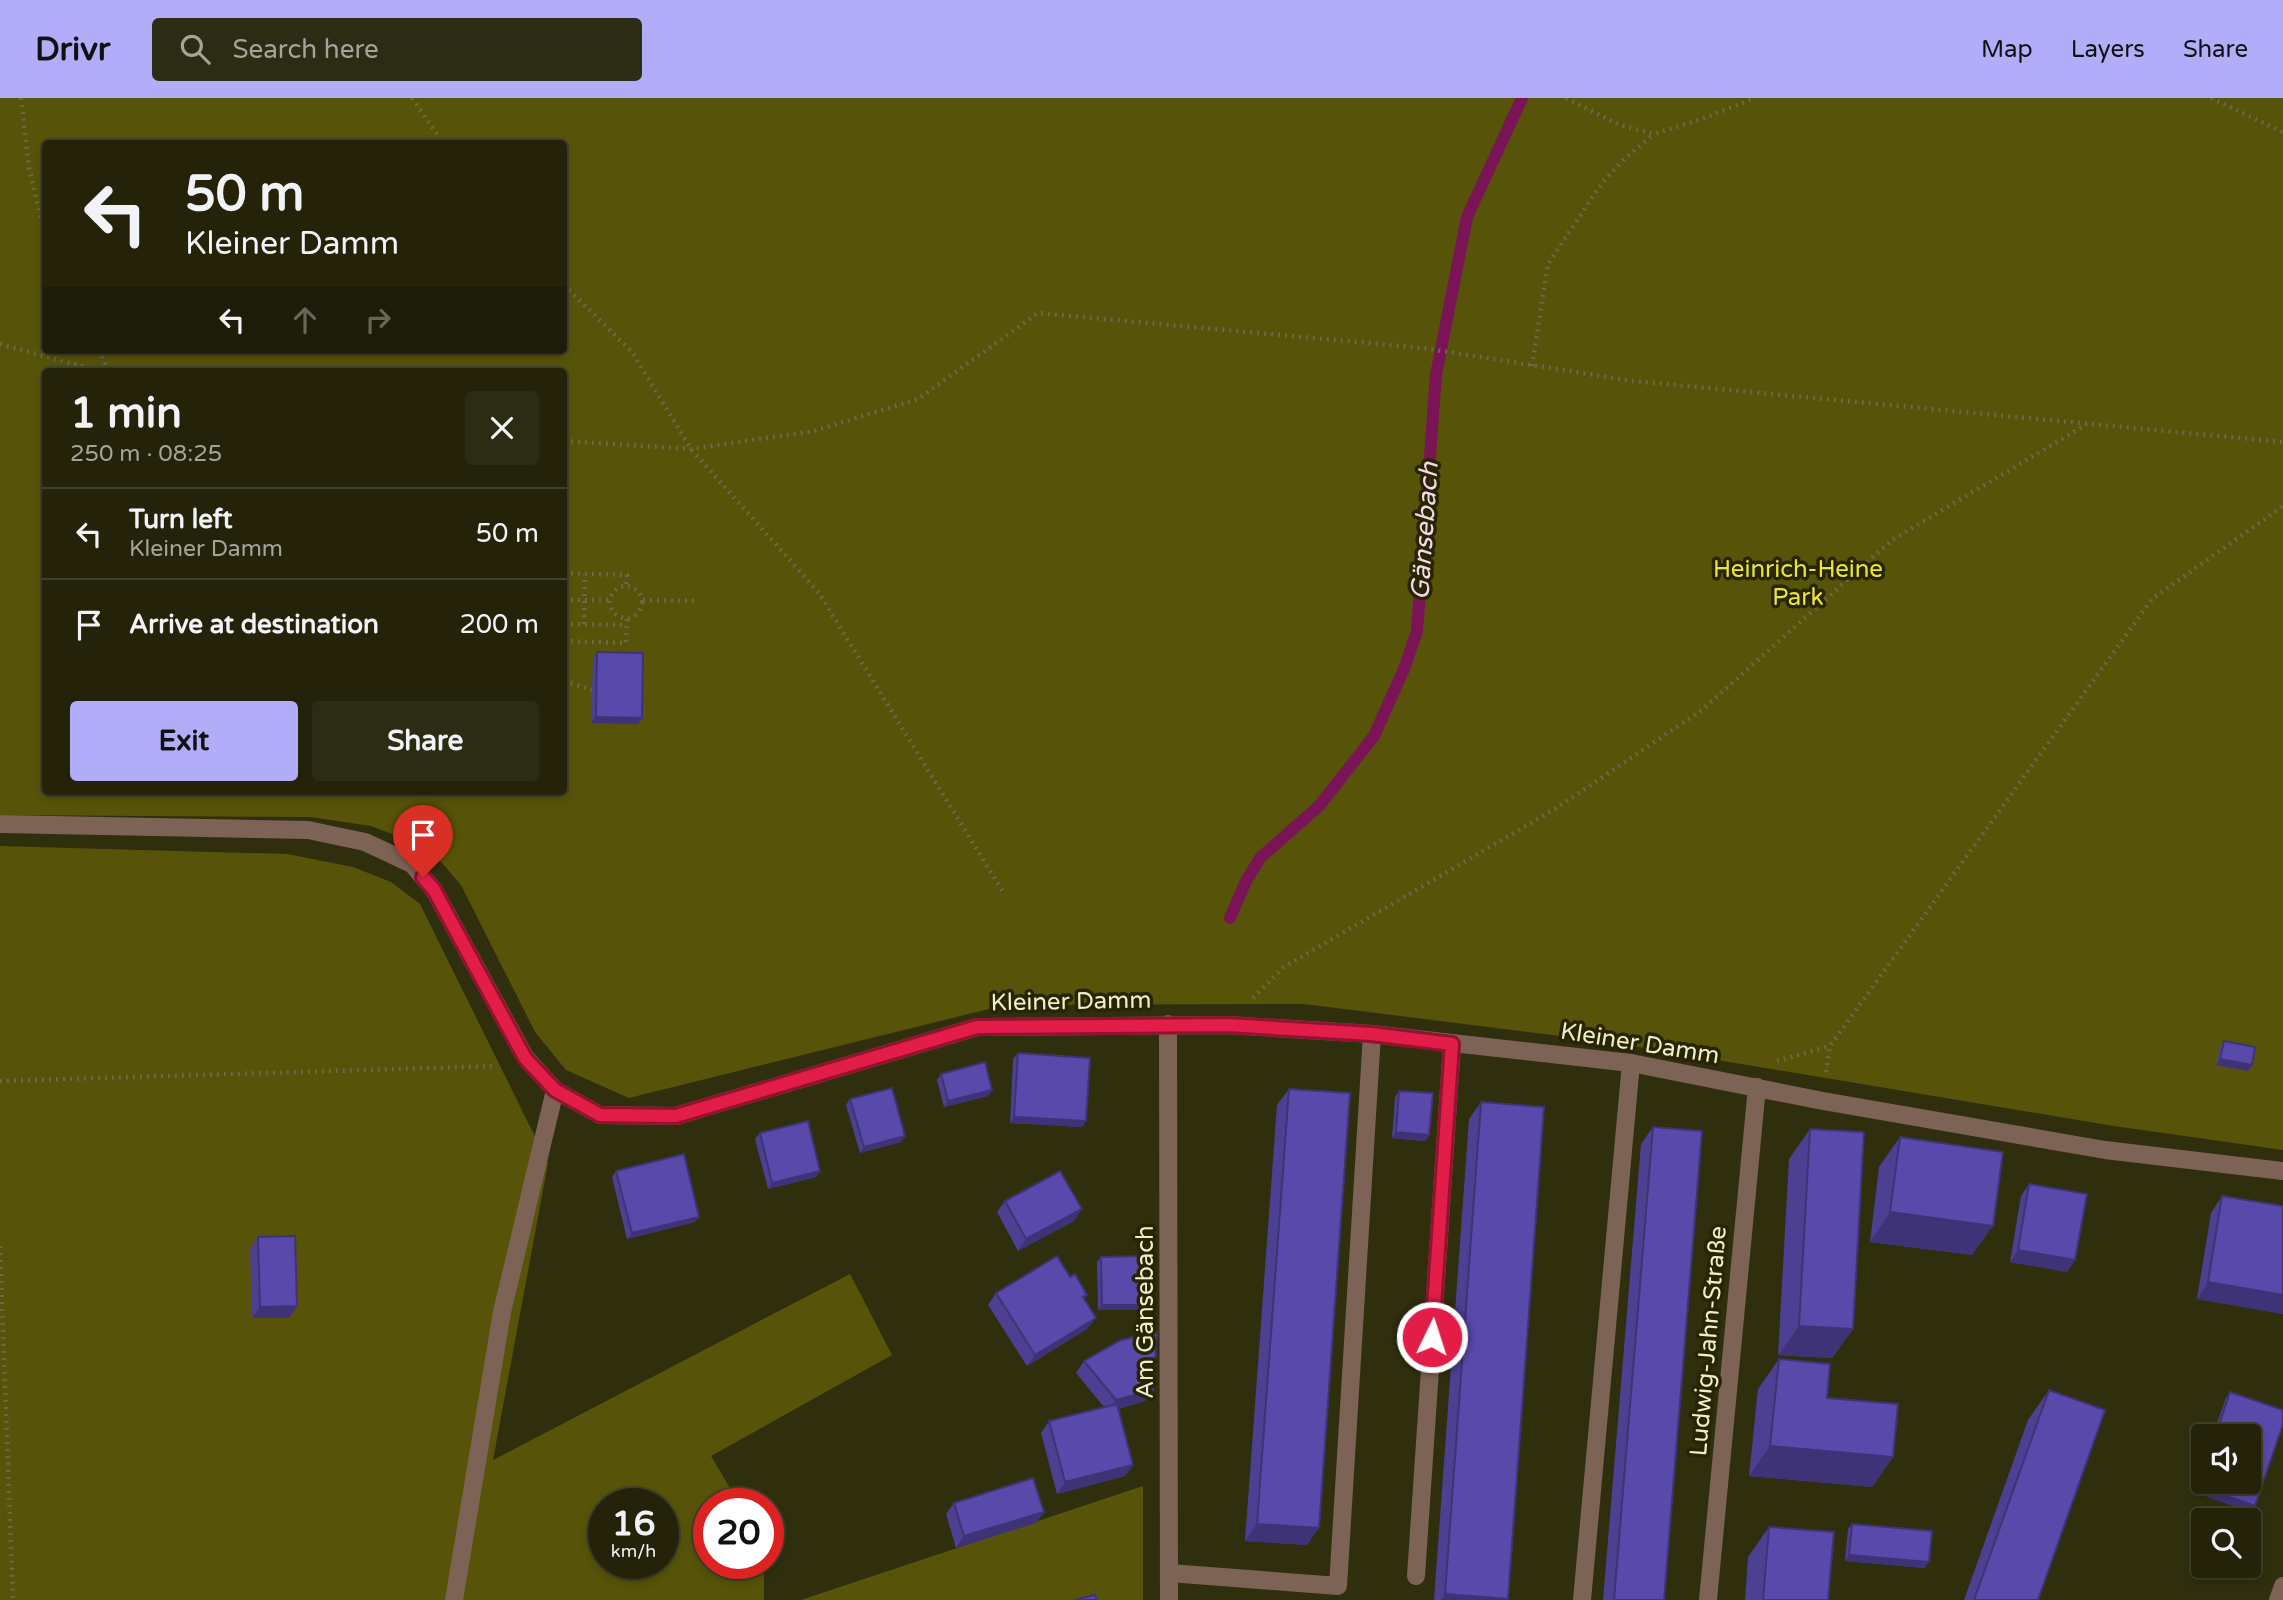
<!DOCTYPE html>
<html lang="en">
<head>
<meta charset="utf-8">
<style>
  :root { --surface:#24230a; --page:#2c2b13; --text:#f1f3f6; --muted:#a3a49c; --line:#41402b; --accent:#b2adf9 }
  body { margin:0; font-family:"Varela Round",sans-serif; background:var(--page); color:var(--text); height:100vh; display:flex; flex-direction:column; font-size:26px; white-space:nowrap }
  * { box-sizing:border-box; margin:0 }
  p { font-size:23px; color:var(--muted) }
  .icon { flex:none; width:38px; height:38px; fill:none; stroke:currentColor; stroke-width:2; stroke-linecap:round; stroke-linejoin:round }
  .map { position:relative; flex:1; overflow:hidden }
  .side { position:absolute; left:42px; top:270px; width:525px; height:427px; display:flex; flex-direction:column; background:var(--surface); border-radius:7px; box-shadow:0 4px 10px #0003,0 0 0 2px var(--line) }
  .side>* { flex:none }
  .top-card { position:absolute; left:42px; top:42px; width:525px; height:214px; border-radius:7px; box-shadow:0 4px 10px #0003,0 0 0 2px var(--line); background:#24230a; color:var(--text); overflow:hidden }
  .controls { position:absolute; left:2191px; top:1326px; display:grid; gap:14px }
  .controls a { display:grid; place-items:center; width:70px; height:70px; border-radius:7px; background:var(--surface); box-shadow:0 4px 10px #0003,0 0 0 2px var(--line); font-size:35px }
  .speed { position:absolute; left:588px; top:1390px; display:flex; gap:14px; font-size:35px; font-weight:700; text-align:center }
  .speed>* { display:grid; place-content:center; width:91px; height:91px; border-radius:50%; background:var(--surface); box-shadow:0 4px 10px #0003,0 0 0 2px var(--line); line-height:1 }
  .speed small { font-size:18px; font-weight:400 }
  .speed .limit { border:10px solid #d22; background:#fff; color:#111 }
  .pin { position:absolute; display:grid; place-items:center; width:60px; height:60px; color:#fff; margin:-72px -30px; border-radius:50% 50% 50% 0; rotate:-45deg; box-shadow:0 0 7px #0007 }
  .pin .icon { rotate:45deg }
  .me { position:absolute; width:77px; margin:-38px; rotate:4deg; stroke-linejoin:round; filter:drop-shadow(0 0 5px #0008) }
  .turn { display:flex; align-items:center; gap:24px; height:147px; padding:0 28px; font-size:32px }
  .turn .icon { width:91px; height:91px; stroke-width:2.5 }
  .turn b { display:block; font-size:49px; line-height:60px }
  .lanes { display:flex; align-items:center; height:66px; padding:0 28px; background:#0003; justify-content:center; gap:35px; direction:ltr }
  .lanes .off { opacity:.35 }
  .round { display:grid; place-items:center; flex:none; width:74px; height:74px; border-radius:7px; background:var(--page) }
  .headline { display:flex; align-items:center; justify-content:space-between; height:119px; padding:0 28px }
  h1 { font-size:42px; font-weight:700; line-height:52px }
  .primary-button { display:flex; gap:14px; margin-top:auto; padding:14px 28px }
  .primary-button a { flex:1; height:80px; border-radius:7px; background:var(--accent); color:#111; font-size:28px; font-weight:700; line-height:80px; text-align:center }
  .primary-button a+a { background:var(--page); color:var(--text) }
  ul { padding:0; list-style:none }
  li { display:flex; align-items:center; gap:21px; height:91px; padding:0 28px; border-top:2px solid var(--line) }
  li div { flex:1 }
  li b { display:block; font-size:26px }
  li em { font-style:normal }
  header { display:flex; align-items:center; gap:42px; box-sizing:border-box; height:98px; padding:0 35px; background:var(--accent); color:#111 }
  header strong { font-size:33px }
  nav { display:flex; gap:38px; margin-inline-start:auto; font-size:24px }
  .search { width:490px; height:63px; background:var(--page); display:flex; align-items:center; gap:18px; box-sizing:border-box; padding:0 24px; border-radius:7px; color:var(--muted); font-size:26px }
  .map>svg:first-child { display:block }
  .green { fill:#575409; fill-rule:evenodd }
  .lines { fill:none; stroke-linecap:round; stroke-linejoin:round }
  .stream { stroke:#7a1456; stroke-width:12 }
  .path { stroke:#6a6948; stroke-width:4.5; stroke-dasharray:2 5; stroke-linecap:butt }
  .minor { stroke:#7d6356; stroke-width:18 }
  .wall { fill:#4d3f92 }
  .shaded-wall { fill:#3e3377 }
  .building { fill:#5949aa; stroke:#3e3377; stroke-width:2 }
  .route-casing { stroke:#92132f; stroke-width:18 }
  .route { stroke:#e11d48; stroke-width:12 }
  .labels { text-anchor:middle; stroke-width:7; stroke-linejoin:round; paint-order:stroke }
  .park-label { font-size:24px; fill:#ede536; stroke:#272503 }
  .street-label { font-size:24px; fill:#efefce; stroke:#272503 }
  .water-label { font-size:26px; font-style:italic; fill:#f5d9e7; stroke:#272503 }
</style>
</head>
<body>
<header>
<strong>Drivr</strong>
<div class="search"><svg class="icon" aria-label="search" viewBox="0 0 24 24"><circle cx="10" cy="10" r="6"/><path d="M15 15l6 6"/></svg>Search here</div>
<nav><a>Map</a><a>Layers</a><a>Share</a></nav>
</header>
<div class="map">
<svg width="2283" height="1502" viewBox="0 0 2283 1502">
  <rect width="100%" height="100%" fill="#302f0d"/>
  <g class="green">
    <path d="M 0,0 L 2283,0 L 2283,1052 L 2114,1028 L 1609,944 L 1304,906 L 1005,907 L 629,1000 L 566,972 L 535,934 L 461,787 L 443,766 L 418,746 L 371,728 L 310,719 L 0,717 ZM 46,46 L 564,46 L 564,252 L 46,252 ZM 46,273 L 564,273 L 564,693 L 46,693 Z"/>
    <path d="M 0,748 L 287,756 L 353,769 L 391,784 L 420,806 L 548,1065 L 493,1362 L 850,1176 L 892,1257 L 711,1358 L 739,1405 L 709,1405 L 709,1465 L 764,1465 L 764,1502 L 0,1502 ZM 604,1405 L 663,1405 L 663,1465 L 604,1465 Z"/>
    <polygon points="1143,1388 1143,1502 801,1502"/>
  </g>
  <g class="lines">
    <polyline class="stream" points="1230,820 1246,783 1260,760 1319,708 1374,638 1404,571 1417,533 1436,277 1467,119 1522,0"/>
    <g class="path">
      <polyline points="21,0 29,70 46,141"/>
      <polyline points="412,0 444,46"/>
      <polyline points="1566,0 1620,27 1654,36 1702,21 1755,0"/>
      <polyline points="2211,0 2283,34"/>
      <polyline points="564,187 632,254 691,351 819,495 1003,794"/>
      <polyline points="0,246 99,273"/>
      <polyline points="99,252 109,273"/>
      <polyline points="1532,268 1548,166 1602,85 1624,61 1654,36"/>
      <polyline points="564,343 691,351 814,333 918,301 1038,215 1423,250 1633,283 2283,344"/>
      <polyline points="564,475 627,477 626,488"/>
      <circle cx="626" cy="504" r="16"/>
      <polyline points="564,502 610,502"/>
      <polyline points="643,502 694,503"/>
      <polyline points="564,526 626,527"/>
      <polyline points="584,526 585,476"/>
      <polyline points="564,543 626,545 627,521"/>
      <polyline points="564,583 592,592"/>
      <polyline points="1253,900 1284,869 1555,711 1702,612 1892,442 2087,326"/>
      <polyline points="1777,963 1830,948"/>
      <polyline points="1826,974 1830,948 2152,501 2283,408"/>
      <polyline points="0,983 497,968"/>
      <polyline points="0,1148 13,1502"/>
    </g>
    <g class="minor">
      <polyline points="0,726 308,732 365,744 412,766 434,792 525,959 555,992 600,1017 676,1018 977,929 1228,927 1372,936 1631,965 1823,1003 2105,1052 2283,1073"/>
      <polyline points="1168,926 1169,1502"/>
      <polyline points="1170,1475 1338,1488 1372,936"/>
      <polyline points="1416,1478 1452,946"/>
      <polyline points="454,1502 502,1214 555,992"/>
      <polyline points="1582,1502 1631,965"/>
      <polyline points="1708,1502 1757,989"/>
      <polyline points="2278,1502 2283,1488"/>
    </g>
  </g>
  <g class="wall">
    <polygon points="597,554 642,620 638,626 591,625 593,560"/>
    <polygon points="2224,943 2252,967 2248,973 2216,967 2220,949"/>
    <polygon points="1018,955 1086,1023 1082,1029 1010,1025 1013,961"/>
    <polygon points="941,976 992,992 988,998 944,1009 937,982"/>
    <polygon points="1289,991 1307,1447 1245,1443 1277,1007"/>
    <polygon points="1399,993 1429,1037 1425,1043 1392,1040 1395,999"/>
    <polygon points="850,1001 901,1044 860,1055 846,1007"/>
    <polygon points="1481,1004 1508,1501 1508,1502 1434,1502 1469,1021"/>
    <polygon points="1653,1029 1664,1502 1603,1502 1641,1046"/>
    <polygon points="1810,1031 1853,1231 1832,1260 1778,1257 1789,1061"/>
    <polygon points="760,1035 820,1073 816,1079 768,1091 755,1041"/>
    <polygon points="1900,1039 1972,1157 1870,1144 1879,1069"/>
    <polygon points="616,1073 695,1124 627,1141 612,1079"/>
    <polygon points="2029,1086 2075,1162 2067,1174 2010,1164 2021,1098"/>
    <polygon points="2222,1098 2283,1108 2283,1216 2197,1201 2211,1115"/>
    <polygon points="1005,1103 1082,1111 1074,1123 1018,1153 997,1114"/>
    <polygon points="258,1139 297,1208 289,1220 252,1220 250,1151"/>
    <polygon points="1101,1159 1142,1212 1098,1212 1097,1164"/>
    <polygon points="996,1195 1084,1201 1087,1231 1027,1268 988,1207"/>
    <polygon points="1779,1261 1827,1300 1893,1359 1872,1389 1749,1378 1758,1291"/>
    <polygon points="1084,1263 1153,1292 1145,1303 1118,1311 1133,1367 1125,1378 1057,1396 1041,1335 1049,1323 1104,1309 1076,1275"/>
    <polygon points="2049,1292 2038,1502 1964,1502 2028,1322"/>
    <polygon points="2230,1294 2283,1312 2283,1326 2255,1408 2251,1414 2194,1394 2203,1366 2203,1384 2249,1384 2249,1339 2212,1339 2226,1300"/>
    <polygon points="954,1405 1044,1414 1036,1425 956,1450 946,1416"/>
    <polygon points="1852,1426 1925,1470 1845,1463 1848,1431"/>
    <polygon points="1769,1429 1828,1502 1745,1502 1748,1459"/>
  </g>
  <g class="shaded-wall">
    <polygon points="596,619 642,620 638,626 591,625"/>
    <polygon points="2220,961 2252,967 2248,973 2216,967"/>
    <polygon points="992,992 988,998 944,1009 948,1003"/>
    <polygon points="1014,1019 1086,1023 1082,1029 1010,1025"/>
    <polygon points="1396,1034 1429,1037 1425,1043 1392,1040"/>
    <polygon points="905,1038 901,1044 860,1055 864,1049"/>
    <polygon points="820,1073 816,1079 768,1091 772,1085"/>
    <polygon points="1082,1111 1074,1123 1018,1153 1026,1141"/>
    <polygon points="1890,1114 1993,1128 1972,1157 1870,1144"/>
    <polygon points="699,1119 695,1124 627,1141 632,1135"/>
    <polygon points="2018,1152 2075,1162 2067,1174 2010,1164"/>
    <polygon points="2208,1184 2283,1197 2283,1216 2197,1201"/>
    <polygon points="1102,1207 1146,1207 1142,1212 1098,1212"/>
    <polygon points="297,1208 289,1220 252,1220 260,1209"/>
    <polygon points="1096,1220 1087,1231 1027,1268 1035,1257"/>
    <polygon points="1799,1228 1853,1231 1832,1260 1778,1257"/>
    <polygon points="1153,1292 1145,1303 1108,1313 1116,1302"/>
    <polygon points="1770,1348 1893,1359 1872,1389 1749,1378"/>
    <polygon points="1133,1367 1125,1378 1057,1396 1065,1384"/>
    <polygon points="2198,1388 2255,1408 2251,1414 2194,1394"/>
    <polygon points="1044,1414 1036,1425 956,1450 964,1438"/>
    <polygon points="1257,1426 1319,1430 1307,1447 1245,1443"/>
    <polygon points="1849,1457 1929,1464 1925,1470 1845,1463"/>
    <polygon points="1445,1496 1508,1501 1508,1502 1441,1502"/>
  </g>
  <g class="building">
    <polygon points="597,554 643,555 642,620 596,619"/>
    <polygon points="2224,943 2255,949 2252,967 2220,961"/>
    <polygon points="1018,955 1090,960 1086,1023 1014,1019"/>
    <polygon points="985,964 992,992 948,1003 941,976"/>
    <polygon points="892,990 905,1038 864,1049 850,1001"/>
    <polygon points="1289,991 1350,995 1319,1430 1257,1426"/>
    <polygon points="1399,993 1433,995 1429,1037 1396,1034"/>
    <polygon points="1481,1004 1544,1009 1508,1501 1445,1496"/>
    <polygon points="808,1023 820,1073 772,1085 760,1035"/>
    <polygon points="1653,1029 1702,1033 1664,1502 1614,1502"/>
    <polygon points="1810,1031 1864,1034 1853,1231 1799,1228"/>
    <polygon points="1900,1039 2003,1054 1993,1128 1890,1114"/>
    <polygon points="684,1056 699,1119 632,1135 616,1073"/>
    <polygon points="1060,1073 1082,1111 1026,1141 1005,1103"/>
    <polygon points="2029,1086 2087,1096 2075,1162 2018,1152"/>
    <polygon points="2222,1098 2283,1108 2283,1197 2208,1184"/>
    <polygon points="295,1138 297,1208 260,1209 258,1139"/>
    <polygon points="1057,1158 1070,1179 1075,1176 1087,1197 1083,1199 1096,1220 1035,1257 996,1195"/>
    <polygon points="1146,1158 1146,1207 1102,1207 1101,1159"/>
    <polygon points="1157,1234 1153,1292 1116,1302 1084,1263 1121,1242"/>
    <polygon points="1779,1261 1830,1266 1827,1300 1898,1306 1893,1359 1770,1348"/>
    <polygon points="2049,1292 2105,1312 2038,1502 1974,1502"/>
    <polygon points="2230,1294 2283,1312 2283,1326 2255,1408 2198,1388 2203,1372 2203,1384 2249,1384 2249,1339 2215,1339"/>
    <polygon points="1117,1306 1133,1367 1065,1384 1049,1323"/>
    <polygon points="1033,1380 1044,1414 964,1438 954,1405"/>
    <polygon points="1852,1426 1932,1433 1929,1464 1849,1457"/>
    <polygon points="1769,1429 1834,1434 1828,1502 1763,1502"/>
    <polygon points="1095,1497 1097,1502 1074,1502"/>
  </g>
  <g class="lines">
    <g class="route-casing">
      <polyline id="route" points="423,779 434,792 525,960 555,992 600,1017 676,1018 977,929 1228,927 1371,936 1452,946 1432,1239"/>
    </g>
    <use href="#route" class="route"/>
  </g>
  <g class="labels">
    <g class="park-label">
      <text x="1798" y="479">Heinrich-Heine<tspan x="1798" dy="28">Park</tspan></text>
    </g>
    <g class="street-label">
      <text transform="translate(1071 903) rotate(-1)" y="8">Kleiner Damm</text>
      <text transform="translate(1640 945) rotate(9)" y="8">Kleiner Damm</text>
      <text transform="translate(1145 1214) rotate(-90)" y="8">Am Gänsebach</text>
      <text transform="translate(1708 1243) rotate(-85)" y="8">Ludwig-Jahn-Straße</text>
    </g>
    <g class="water-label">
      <text transform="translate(1424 433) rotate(-86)" y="9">Gänsebach</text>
    </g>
  </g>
</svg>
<div class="controls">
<a><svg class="icon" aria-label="sound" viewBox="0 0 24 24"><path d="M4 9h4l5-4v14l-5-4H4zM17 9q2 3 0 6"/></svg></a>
<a><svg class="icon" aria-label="search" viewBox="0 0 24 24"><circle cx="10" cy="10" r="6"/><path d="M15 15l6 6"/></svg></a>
</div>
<div class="speed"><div>16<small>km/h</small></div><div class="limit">20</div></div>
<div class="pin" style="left:423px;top:779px;background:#d93025"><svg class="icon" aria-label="arrive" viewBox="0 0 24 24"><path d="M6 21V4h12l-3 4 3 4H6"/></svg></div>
<svg class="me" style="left:1432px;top:1239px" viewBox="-20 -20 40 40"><circle r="17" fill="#e11d48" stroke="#fff" stroke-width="3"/><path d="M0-11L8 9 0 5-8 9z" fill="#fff"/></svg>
<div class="top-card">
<div class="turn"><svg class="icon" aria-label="left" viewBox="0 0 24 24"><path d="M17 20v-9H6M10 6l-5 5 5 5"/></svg><div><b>50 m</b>Kleiner Damm</div></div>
<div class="lanes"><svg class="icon" aria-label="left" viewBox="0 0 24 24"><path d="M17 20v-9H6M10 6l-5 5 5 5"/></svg><svg class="icon off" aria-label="ahead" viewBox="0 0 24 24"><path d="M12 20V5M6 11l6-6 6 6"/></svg><svg class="icon off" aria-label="right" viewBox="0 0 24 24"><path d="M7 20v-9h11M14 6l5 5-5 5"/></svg></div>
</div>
<section class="side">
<div class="headline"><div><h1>1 min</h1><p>250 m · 08:25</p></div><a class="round"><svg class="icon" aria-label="close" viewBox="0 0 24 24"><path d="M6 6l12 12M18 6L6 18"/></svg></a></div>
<ul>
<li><svg class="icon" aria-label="left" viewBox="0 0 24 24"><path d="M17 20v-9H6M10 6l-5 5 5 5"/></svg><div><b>Turn left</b><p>Kleiner Damm</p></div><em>50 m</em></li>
<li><svg class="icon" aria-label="arrive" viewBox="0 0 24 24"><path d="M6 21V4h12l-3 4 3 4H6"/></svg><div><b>Arrive at destination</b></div><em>200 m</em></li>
</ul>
<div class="primary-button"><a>Exit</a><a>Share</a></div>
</section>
</div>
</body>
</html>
